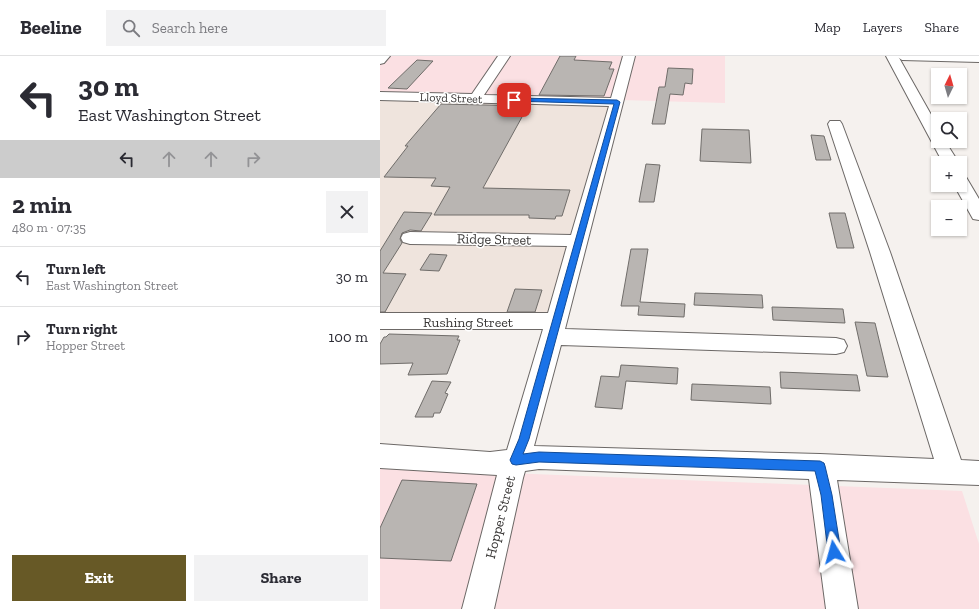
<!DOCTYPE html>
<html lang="en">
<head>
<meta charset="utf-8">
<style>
  :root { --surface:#fff; --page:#f2f2f3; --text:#2b2b33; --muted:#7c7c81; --line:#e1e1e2; --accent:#675926 }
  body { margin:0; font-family:"Zilla Slab",serif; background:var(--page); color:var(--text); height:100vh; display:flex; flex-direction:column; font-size:15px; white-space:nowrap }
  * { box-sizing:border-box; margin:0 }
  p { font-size:13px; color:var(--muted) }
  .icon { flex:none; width:22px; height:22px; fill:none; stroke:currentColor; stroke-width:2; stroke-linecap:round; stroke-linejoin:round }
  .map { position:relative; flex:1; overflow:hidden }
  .sheet { display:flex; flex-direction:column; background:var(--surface); width:380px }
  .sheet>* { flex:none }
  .top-card { background:#fff; color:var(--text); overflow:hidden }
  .needle { width:26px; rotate:5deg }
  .buttons { position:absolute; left:551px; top:12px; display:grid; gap:8px }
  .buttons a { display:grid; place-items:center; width:36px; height:36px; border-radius:0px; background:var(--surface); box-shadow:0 1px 3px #0004; font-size:20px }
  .pin { position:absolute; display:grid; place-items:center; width:34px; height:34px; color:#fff; margin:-17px; border-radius:8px; box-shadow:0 2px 6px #0006 }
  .me { position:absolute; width:44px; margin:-22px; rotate:352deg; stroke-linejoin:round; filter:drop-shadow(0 0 3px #0008) }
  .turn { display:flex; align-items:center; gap:14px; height:84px; padding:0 12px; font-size:18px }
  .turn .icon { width:52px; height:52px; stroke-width:2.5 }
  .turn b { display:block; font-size:28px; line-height:34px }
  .lanes { display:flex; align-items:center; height:38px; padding:0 12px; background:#0003; justify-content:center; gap:20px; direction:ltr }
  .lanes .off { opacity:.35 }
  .round { display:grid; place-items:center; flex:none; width:42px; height:42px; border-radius:0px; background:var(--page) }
  .overview { display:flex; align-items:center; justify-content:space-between; height:68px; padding:0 12px }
  h1 { font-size:24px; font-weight:800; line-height:30px }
  .primary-button { display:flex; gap:8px; margin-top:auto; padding:8px 12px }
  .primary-button a { flex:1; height:46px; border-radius:0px; background:var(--accent); color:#fff; font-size:16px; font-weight:800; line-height:46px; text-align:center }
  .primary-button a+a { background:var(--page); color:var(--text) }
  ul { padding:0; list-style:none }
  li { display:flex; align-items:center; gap:12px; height:60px; padding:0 12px; border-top:1px solid var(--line) }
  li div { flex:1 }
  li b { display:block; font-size:15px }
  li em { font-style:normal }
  header { display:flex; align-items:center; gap:24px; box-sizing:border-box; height:56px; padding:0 20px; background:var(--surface); border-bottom:1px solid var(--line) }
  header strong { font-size:19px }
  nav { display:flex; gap:22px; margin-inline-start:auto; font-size:14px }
  .search { width:280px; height:36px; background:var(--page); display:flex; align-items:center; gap:10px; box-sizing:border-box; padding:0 14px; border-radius:0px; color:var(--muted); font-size:15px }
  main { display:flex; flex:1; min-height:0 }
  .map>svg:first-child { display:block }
  .commercial { fill:#fbe0e3 }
  .built { fill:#efe4dd }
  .building { fill:#b9b5b2; stroke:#706d6a }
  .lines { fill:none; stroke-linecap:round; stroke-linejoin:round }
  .minor-casing { stroke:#6c6866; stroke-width:2 }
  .major-casing { stroke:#6c6866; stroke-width:2 }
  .minor { fill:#fff; fill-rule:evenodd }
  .major { fill:#fff; fill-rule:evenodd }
  .route { fill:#1a73e8; stroke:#114b97 }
  .labels { text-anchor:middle; stroke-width:3; stroke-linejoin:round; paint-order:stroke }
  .far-street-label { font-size:12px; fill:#383635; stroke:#fff }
  .street-label { font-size:14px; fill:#383635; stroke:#fff }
</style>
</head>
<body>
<header>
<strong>Beeline</strong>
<div class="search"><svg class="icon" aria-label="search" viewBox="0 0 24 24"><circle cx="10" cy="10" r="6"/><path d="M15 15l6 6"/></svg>Search here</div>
<nav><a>Map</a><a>Layers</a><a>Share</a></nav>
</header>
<main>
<section class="sheet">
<div class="top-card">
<div class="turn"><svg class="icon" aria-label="left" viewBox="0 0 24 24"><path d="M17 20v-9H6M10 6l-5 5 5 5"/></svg><div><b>30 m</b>East Washington Street</div></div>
<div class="lanes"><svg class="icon" aria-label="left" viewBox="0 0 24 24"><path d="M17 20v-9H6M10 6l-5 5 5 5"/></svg><svg class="icon off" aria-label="ahead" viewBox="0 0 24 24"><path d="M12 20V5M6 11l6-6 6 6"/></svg><svg class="icon off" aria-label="ahead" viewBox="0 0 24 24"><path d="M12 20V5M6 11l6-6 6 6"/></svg><svg class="icon off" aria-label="right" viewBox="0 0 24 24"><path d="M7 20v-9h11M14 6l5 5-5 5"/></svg></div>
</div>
<div class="overview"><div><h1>2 min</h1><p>480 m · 07:35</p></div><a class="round"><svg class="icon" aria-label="close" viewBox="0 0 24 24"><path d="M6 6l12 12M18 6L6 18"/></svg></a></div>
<ul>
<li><svg class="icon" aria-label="left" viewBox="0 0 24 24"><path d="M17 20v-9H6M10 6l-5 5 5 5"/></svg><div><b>Turn left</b><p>East Washington Street</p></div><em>30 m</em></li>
<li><svg class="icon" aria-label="right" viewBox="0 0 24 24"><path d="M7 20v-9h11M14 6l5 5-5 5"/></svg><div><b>Turn right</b><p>Hopper Street</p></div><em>100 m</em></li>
</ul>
<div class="primary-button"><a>Exit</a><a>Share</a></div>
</section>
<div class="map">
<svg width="599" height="553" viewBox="0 0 599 553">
  <rect width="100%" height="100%" fill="#f5f1ee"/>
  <g class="commercial">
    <polygon points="0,0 345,0 345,47 0,37"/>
    <polygon points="0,412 582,435 599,488 599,553 0,553"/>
  </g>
  <polygon class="built" points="0,37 232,44 164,272 0,270"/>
  <g class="building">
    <polygon points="180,0 196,0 194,4 232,6 229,13 234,13 224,40 159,39"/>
    <polygon points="37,4 53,5 27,33 8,32"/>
    <polygon points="288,12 313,13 312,28 305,27 303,39 290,38 285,68 272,68 279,31 285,31"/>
    <polygon points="61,48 148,50 103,132 190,134 182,160 176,160 175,163 149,162 149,159 54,159 70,131 51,130 56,122 4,121 28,90 25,90"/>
    <polygon points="322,73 369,74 371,107 320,105"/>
    <polygon points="431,79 444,80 451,104 436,104"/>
    <polygon points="266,108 280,109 274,146 259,146"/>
    <polygon points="24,156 52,157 41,175 30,174 22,177 20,183 22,187 3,217 26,218 5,256 0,256 0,195"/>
    <polygon points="449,157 465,157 474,192 457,192"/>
    <polygon points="251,193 268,193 260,246 305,248 304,261 258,259 259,250 241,250"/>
    <polygon points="50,198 67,199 59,215 40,214"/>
    <polygon points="135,233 162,234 155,256 127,256"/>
    <polygon points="315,237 382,239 383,252 314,249"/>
    <polygon points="392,251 463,253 465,267 393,264"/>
    <polygon points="475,266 495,267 508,321 487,320"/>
    <polygon points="9,278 79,280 77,284 80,284 67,318 28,319 33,307 0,308 0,288 4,281 6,281"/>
    <polygon points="241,309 298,312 297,328 246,325 242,353 215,351 221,320 239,321"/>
    <polygon points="400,316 477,319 480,335 401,332"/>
    <polygon points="52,325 71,326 65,337 68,338 60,357 54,357 53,361 35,361"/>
    <polygon points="312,328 390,331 391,348 311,344"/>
    <polygon points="22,424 97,428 71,505 0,502 0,472"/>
  </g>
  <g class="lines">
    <g class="minor-casing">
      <g id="minor">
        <polygon points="0,0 10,0 4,7 0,8"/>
        <polygon points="118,0 130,0 104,39 231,42 243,0 255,0 185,273 456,282 464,284 467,290 464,296 456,298 181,289 154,390 440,398 554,403 490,196 448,68 450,65 460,65 462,68 510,196 581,404 599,405 599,429 457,424 478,553 446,553 429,423 159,413 145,415 143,422 114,553 82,553 117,419 0,412 0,388 110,396 127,394 163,273 0,273 0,257 168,257 187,190 30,188 23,186 21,182 23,178 30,176 191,179 229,50 0,44 0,36 92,38"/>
        <polygon points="506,0 518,0 558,71 558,85 565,85 579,107 563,107"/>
        <polygon points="580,119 586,121 599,143 599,164 593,163 574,129 580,129"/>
      </g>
    </g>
    <g class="major-casing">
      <polygon id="major" points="516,0 599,0 599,6 522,4"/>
    </g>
    <use href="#minor" class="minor"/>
    <use href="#major" class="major"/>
  </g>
  <polygon class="route" points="134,42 237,44 240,46 149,383 143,398 159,396 440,405 444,407 445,410 452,439 461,496 459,500 454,502 450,500 448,496 441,439 435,415 159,406 136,409 132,408 130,404 139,383 234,48 132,45"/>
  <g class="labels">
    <g class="far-street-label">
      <text transform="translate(71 42) rotate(2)" y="4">Lloyd Street</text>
    </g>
    <g class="street-label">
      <text transform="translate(114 183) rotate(1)" y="5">Ridge Street</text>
      <text x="88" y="271">Rushing Street</text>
      <text transform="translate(120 461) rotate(-76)" y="5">Hopper Street</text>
    </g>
  </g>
</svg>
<div class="buttons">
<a><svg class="needle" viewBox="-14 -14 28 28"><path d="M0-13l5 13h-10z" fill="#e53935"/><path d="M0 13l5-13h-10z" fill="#7c7c81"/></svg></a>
<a><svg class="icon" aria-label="search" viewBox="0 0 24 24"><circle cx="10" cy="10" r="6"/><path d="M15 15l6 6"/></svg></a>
<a>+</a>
<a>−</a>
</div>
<div class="pin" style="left:134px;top:44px;background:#d93025"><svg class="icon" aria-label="arrive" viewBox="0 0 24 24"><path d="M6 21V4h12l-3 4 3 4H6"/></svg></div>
<svg class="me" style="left:454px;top:496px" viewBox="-20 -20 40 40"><path d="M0-17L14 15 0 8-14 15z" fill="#1a73e8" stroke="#fff" stroke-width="4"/></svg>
</div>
</main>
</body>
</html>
